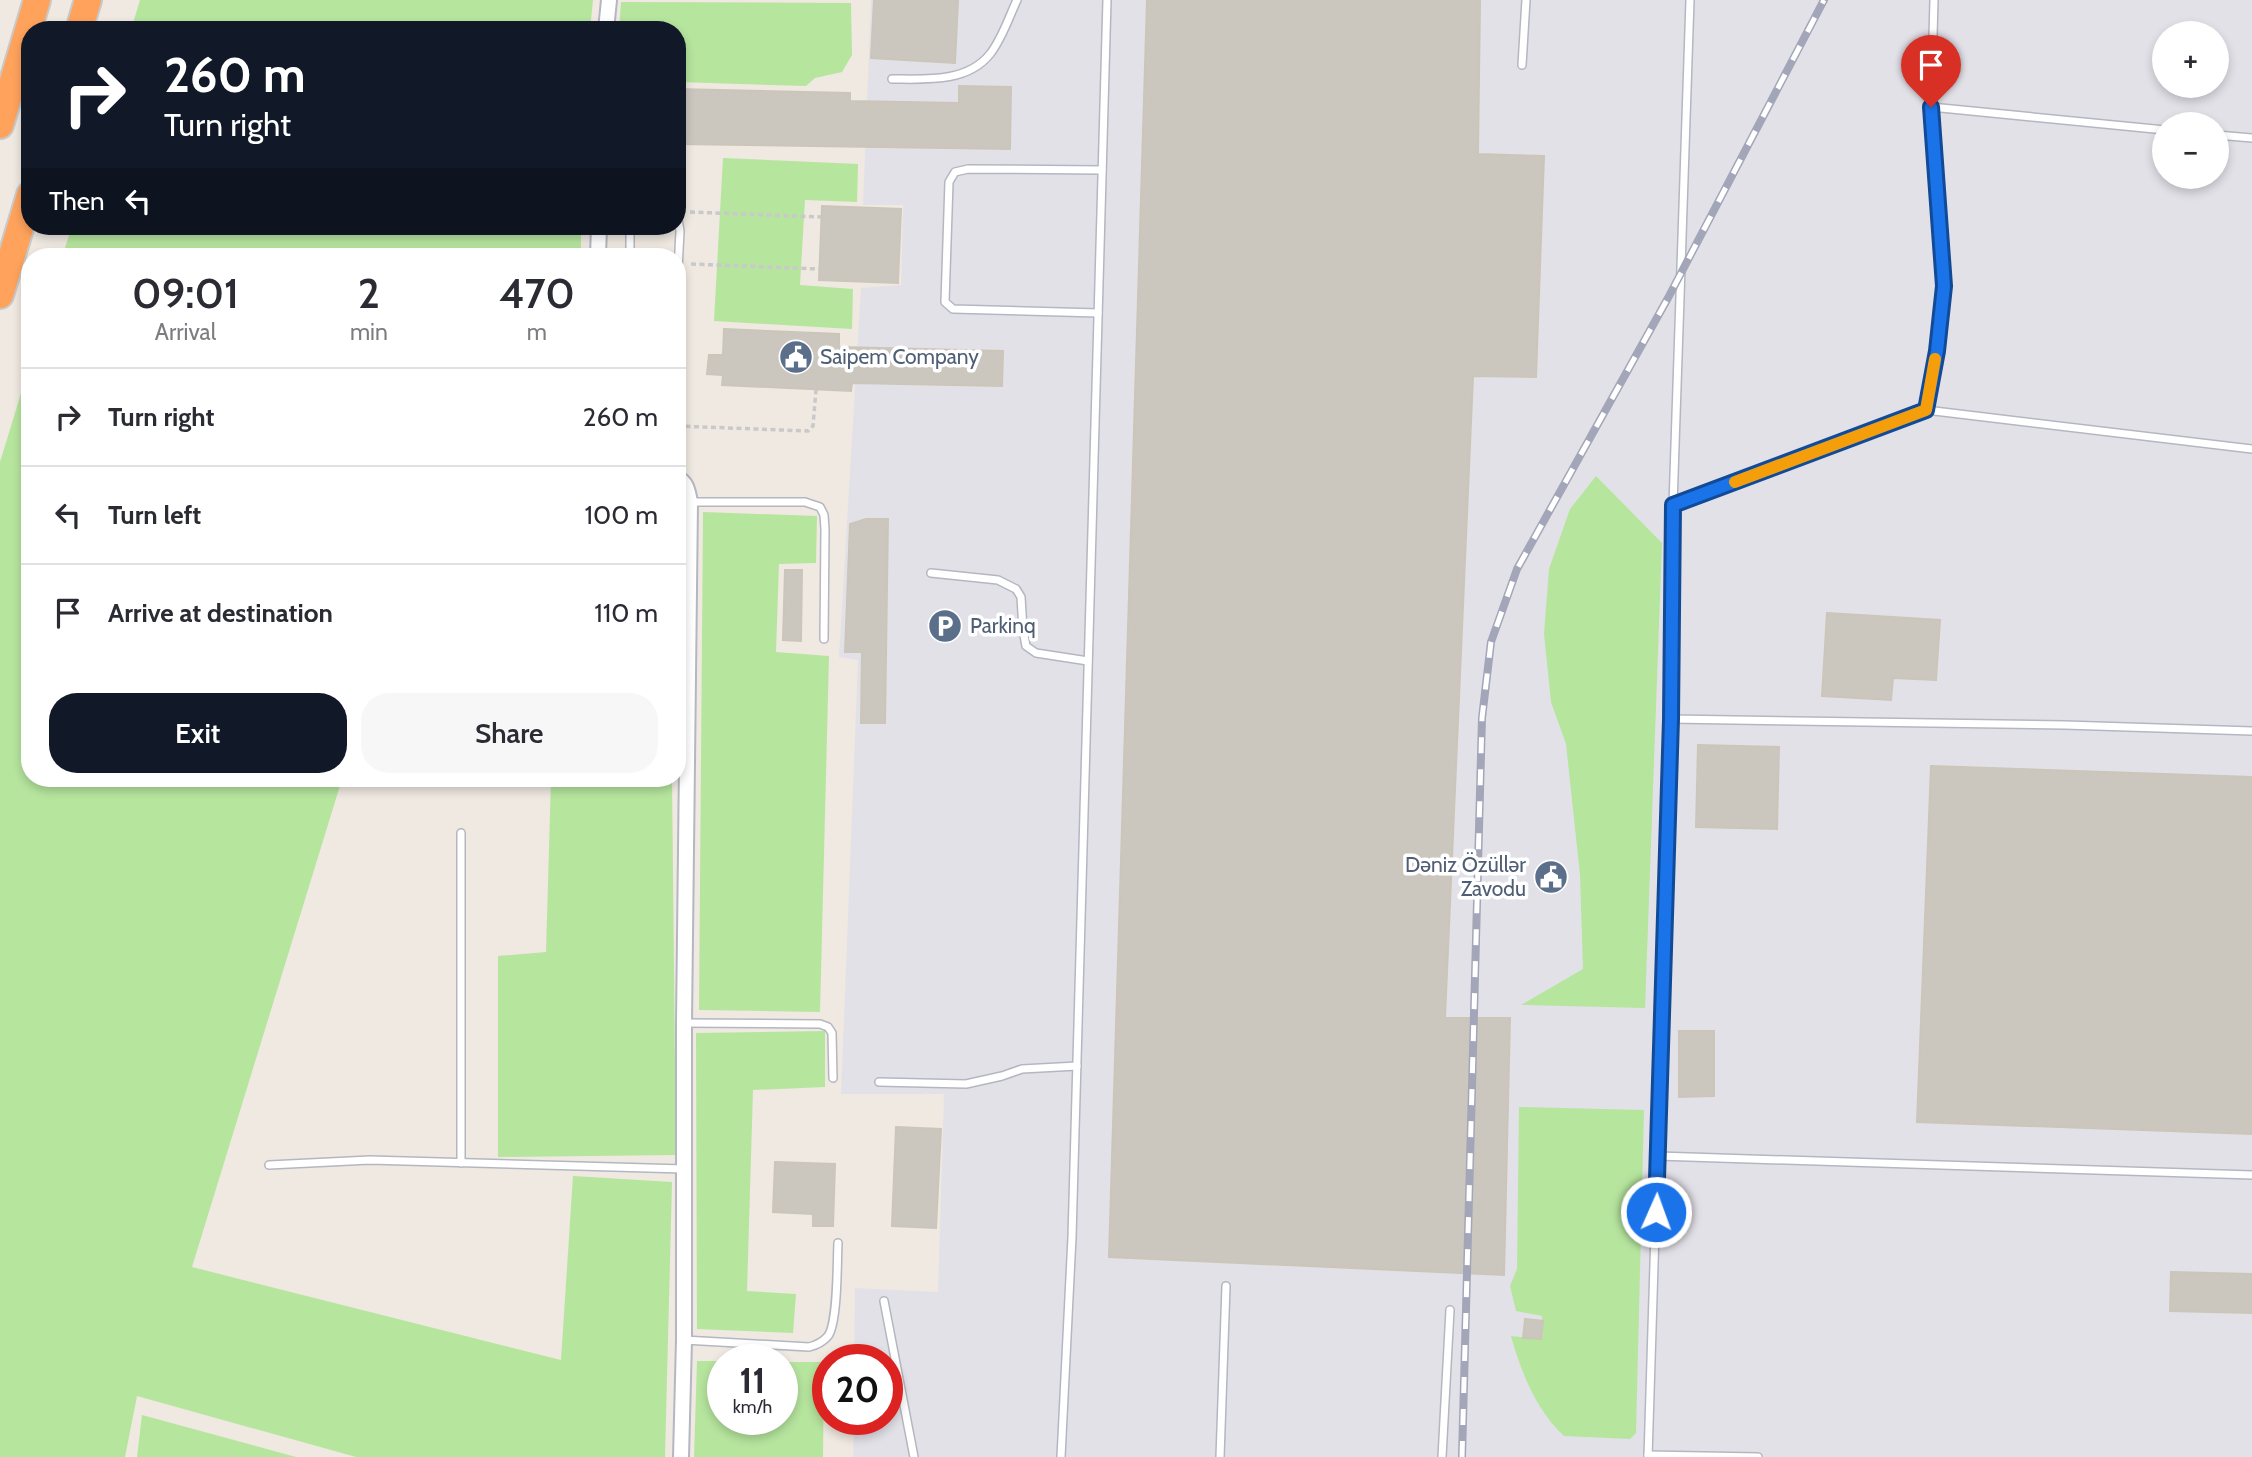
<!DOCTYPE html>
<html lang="en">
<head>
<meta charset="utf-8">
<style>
  :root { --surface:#fff; --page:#f7f7f7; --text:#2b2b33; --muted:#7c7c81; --line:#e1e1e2; --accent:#111827 }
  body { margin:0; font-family:Cabin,sans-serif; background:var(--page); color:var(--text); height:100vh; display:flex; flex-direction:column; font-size:26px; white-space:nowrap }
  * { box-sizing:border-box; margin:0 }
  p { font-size:23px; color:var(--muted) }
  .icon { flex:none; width:38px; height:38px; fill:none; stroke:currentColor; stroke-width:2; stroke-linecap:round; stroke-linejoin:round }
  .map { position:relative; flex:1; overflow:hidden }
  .details { position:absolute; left:21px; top:248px; width:665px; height:539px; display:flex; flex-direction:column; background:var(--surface); border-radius:28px; box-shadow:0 4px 10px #0003 }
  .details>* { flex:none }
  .top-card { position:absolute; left:21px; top:21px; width:665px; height:214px; border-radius:28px; box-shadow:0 4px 10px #0003; background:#111827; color:#fff; overflow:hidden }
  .fabs { position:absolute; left:2152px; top:21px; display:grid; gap:14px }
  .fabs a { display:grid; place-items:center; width:77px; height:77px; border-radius:50%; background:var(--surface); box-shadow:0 4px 10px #0003; font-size:35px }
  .speed { position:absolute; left:707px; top:1344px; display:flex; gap:14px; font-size:35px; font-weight:700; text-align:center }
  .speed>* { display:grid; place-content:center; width:91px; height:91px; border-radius:50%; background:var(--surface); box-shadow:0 4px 10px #0003; line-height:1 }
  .speed small { font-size:18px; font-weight:400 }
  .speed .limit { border:10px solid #d22; background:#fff; color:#111 }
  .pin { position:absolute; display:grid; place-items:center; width:60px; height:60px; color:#fff; margin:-72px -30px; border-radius:50% 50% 50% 0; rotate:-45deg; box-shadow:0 0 7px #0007 }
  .pin .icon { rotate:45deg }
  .me { position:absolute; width:77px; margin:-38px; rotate:2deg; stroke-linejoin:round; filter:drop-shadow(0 0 5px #0008) }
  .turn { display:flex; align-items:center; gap:24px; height:147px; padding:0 28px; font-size:32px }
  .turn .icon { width:91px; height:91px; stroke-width:2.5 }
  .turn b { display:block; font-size:49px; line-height:60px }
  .then { display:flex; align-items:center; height:66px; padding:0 28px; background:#0003; gap:14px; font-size:26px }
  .eta { display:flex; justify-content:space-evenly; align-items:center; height:119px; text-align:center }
  .eta b { font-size:42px; font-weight:600; line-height:49px }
  .action { display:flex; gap:14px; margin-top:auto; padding:14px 28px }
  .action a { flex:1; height:80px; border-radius:28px; background:var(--accent); color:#fff; font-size:28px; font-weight:600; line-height:80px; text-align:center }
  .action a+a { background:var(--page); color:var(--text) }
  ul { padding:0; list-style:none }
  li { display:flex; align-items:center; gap:21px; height:98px; padding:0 28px; border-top:2px solid var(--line) }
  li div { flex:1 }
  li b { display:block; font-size:26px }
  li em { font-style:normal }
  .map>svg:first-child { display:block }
  .industrial { fill:#e3e1e8; fill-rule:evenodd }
  .green { fill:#b6e59e }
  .building { fill:#cbc7bf; stroke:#cbc5ba; stroke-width:2 }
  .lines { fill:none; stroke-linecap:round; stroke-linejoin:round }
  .lane-casing { stroke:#b4b7c1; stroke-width:10 }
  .street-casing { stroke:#b4b7c1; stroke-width:18 }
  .highway-casing { stroke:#c9c9c9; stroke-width:30 }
  .path { stroke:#c9c9c9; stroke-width:3.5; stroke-dasharray:5 3.5; stroke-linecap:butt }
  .lane { stroke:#fff; stroke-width:7 }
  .street { stroke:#fff; stroke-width:14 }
  .highway { stroke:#ffa35c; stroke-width:26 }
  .rail-casing { stroke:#a3a6b8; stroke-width:8 }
  .rail { stroke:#fff; stroke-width:5; stroke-dasharray:16; stroke-linecap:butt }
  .route-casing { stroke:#114b97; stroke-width:18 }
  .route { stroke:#1a73e8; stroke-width:12 }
  .slow { stroke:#f59e0b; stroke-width:12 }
  .labels { text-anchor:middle; stroke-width:7; stroke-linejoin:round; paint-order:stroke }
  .service-label { font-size:21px; fill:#4e5e75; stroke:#fff; text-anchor:start }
</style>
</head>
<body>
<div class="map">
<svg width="2252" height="1457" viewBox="0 0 2252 1457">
  <rect width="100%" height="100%" fill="#efe9e1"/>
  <path class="industrial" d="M 871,0 L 2252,0 L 2252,1457 L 853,1457 L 854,1419 L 887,1419 L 887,1360 L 854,1360 L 855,1288 L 938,1292 L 944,1094 L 841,1094 L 858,660 L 839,657 L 861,288 L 901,285 L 903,205 L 863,205 ZM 2165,33 L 2217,33 L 2217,86 L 2165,86 ZM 2165,124 L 2217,124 L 2217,177 L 2165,177 Z"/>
  <g class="green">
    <polygon points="140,0 593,0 590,30 131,30"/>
    <polygon points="621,2 851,3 852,55 842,72 815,78 806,86 677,82 677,30 619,30"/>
    <polygon points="723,158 858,164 857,202 805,200 800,285 853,289 852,329 714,321"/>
    <polygon points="72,226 581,226 581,257 62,257"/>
    <polygon points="30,364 30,779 342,779 192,1267 561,1360 573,1176 672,1182 665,1457 356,1457 137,1396 125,1457 0,1457 0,462"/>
    <polygon points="1596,476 1662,543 1645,1008 1521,1005 1583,969 1580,875 1566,744 1551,702 1544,634 1549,569 1570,509"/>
    <polygon points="703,512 817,516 816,563 779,564 776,652 829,656 820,1012 699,1010"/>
    <polygon points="551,779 672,779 676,1155 498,1157 498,956 546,952"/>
    <polygon points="825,1031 825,1087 753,1090 747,1291 796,1294 793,1333 697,1329 696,1033"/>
    <path d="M 1519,1107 L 1644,1110 L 1636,1433 L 1630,1439 L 1564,1436 C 1536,1410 1521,1372 1511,1336 L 1541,1339 L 1542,1316 L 1516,1311 L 1510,1286 L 1517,1269 Z"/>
    <polygon points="697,1361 723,1361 723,1419 782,1419 782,1362 824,1362 823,1457 694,1457"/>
    <polygon points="142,1415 296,1457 137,1457"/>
  </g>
  <g class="building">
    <polygon points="874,0 958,0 955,63 871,58"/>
    <polygon points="1147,0 1480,0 1478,154 1544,156 1536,377 1473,376 1445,1018 1510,1018 1504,1275 1109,1257"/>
    <polygon points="959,86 1011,87 1010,149 677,144 677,89 850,93 850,101 959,103"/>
    <polygon points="822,206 901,209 898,283 819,280"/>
    <polygon points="724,329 839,334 839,347 1003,351 1002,386 852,383 851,391 722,385 723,375 707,374 709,355 723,355"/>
    <polygon points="866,519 888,519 885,723 861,723 862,652 845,652 850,524"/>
    <polygon points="785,570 802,570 801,641 783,640"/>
    <polygon points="1827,613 1940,620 1936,680 1893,678 1891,700 1822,696"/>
    <polygon points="1698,745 1779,747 1777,829 1696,827"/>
    <polygon points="1931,766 2252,777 2252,1134 1917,1122"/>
    <polygon points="1679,1031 1714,1031 1714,1096 1679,1097"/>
    <polygon points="896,1127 941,1129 936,1228 892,1226"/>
    <polygon points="775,1162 835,1164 833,1226 813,1226 813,1214 773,1212"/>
    <polygon points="2171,1272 2252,1274 2252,1313 2170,1311"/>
    <polygon points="1525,1319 1543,1321 1541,1339 1523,1338"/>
  </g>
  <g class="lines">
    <g class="lane-casing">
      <g id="lane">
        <polyline points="1522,65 1526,0"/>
        <path d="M 892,79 C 925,79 967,83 990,54 C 1002,39 1009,17 1017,0"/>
        <polyline points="1931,107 2165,130"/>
        <polyline points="2217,135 2252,138"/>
        <polyline points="677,213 680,231 677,289"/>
        <polyline points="630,257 630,226"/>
        <polyline points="1098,313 953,309 945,302 949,182 955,172 968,169 1102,170"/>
        <polyline points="1926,410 2252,449"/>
        <polyline points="690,502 805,502 820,507 824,515 825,529 824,639"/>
        <polyline points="1673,505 1926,410 1937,350 1944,286 1931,107 1934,0"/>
        <polyline points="931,573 998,580 1016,589 1021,597 1023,630 1026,646 1036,653 1088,661"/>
        <polyline points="1671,719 2065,725 2252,731"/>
        <polyline points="684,1023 820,1024 828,1027 832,1033 833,1078"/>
        <polyline points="879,1082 966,1084 1002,1076 1022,1069 1077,1066"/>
        <polyline points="1658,1156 2252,1175"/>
        <polyline points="461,1163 461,833"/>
        <polyline points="269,1165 370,1160 683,1169"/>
        <polyline points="884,1301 914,1457"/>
        <path d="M 684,1340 L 809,1347 C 817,1345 823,1342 828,1336 C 838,1322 837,1262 838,1243"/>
        <polyline points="1648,1455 1758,1457"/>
        <polyline points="1061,1457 1072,1237 1107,0"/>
        <polyline points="1220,1457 1226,1286"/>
        <polyline points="1442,1457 1450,1310"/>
        <polyline points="1648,1457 1671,719 1673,505 1690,0"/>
      </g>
    </g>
    <g class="street-casing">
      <g id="street">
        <polyline points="606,30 609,0"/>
        <polyline points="598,257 599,226"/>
        <path d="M 677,478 C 687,482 688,492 690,502 L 684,1023 L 684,1340 L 681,1457"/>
      </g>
    </g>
    <g class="highway-casing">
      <g id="highway">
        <polyline points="79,30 88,0"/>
        <polyline points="0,125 37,0"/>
        <polyline points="0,295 30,195"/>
      </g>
    </g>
    <g class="path">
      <polyline points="690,212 821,217"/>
      <polyline points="691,264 819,269"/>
      <polyline points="677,426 808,431 813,426 816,390"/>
    </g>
    <use href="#lane" class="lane"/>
    <use href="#street" class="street"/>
    <use href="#highway" class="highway"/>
    <g class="rail-casing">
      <polyline id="rail" points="1462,1457 1482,718 1491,642 1517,569 1668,298 1824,0"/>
    </g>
    <use href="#rail" class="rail"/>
  </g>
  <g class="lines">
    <g class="route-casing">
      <polyline id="route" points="1656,1212 1671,719 1673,505 1926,410 1937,351 1944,286 1931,107"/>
    </g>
    <use href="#route" class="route"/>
    <polyline class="slow" points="1735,482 1926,410 1935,359"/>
  </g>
  <defs>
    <g id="civic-disc" transform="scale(1.75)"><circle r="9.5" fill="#5c6f8a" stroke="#fff"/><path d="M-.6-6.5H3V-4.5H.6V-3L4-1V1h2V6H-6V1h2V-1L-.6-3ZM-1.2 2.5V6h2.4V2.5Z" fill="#fff"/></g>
    <g id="parking-disc" transform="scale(1.75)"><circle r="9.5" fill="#5c6f8a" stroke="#fff"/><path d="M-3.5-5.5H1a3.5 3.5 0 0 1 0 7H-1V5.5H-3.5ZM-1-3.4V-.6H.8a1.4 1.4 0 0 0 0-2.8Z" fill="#fff"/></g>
  </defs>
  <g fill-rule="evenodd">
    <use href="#civic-disc" x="796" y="357"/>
    <use href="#parking-disc" x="945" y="626"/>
    <use href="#civic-disc" x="1551" y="877"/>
  </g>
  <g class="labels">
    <g class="service-label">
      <text x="820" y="364">Saipem Company</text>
      <text x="970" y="633">Parkinq</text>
      <text x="1526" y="872" text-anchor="end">Dəniz Özüllər<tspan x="1526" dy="24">Zavodu</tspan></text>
    </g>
  </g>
</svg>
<div class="fabs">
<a>+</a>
<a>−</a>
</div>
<div class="speed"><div>11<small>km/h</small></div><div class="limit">20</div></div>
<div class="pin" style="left:1931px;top:107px;background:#d93025"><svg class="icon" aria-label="arrive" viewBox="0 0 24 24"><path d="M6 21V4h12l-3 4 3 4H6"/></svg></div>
<svg class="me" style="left:1656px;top:1212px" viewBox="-20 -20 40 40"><circle r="17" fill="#1a73e8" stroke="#fff" stroke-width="3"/><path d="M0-11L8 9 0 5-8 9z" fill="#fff"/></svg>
<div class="top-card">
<div class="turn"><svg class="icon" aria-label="right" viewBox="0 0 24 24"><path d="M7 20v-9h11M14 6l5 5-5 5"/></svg><div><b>260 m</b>Turn right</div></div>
<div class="then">Then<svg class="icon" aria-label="left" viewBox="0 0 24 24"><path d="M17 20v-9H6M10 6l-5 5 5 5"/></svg></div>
</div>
<section class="details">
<div class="eta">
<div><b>09:01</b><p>Arrival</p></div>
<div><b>2</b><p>min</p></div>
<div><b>470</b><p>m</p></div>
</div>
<ul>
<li><svg class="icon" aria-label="right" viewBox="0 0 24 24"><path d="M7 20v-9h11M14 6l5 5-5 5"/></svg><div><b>Turn right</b></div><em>260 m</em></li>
<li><svg class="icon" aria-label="left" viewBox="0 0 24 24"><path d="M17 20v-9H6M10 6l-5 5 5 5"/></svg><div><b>Turn left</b></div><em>100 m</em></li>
<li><svg class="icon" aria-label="arrive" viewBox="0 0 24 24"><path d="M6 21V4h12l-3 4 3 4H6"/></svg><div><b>Arrive at destination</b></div><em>110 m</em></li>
</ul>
<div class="action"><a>Exit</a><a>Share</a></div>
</section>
</div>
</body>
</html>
